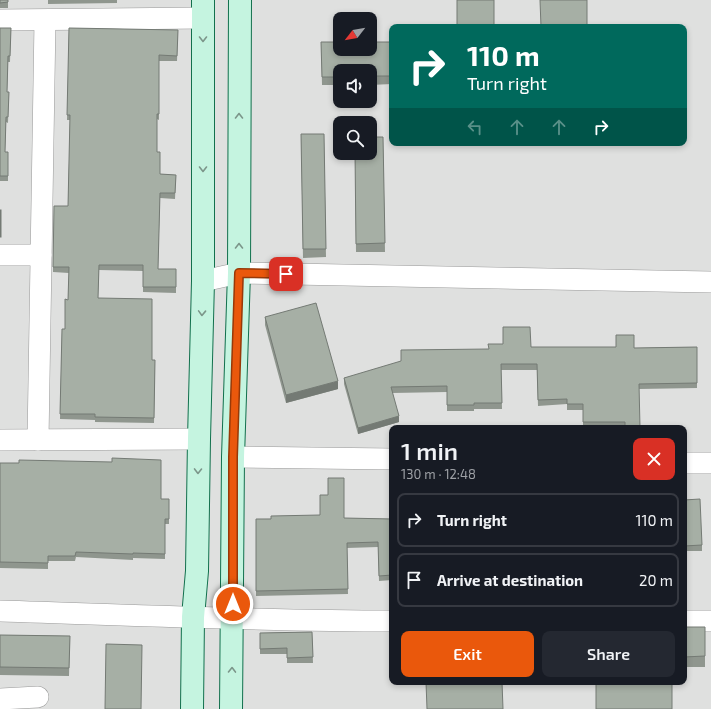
<!DOCTYPE html>
<html lang="en">
<head>
<meta charset="utf-8">
<style>
  :root { --surface:#171b24; --page:#242831; --text:#f1f3f6; --muted:#9ea1a6; --line:#363941; --accent:#ea580c }
  body { margin:0; font-family:"Exo 2",sans-serif; background:var(--page); color:var(--text); height:100vh; display:flex; flex-direction:column; font-size:15px; white-space:nowrap }
  * { box-sizing:border-box; margin:0 }
  p { font-size:13px; color:var(--muted) }
  .icon { flex:none; width:22px; height:22px; fill:none; stroke:currentColor; stroke-width:2; stroke-linecap:round; stroke-linejoin:round }
  .map { position:relative; flex:1; overflow:hidden }
  .details { position:absolute; left:389px; top:425px; width:298px; height:260px; display:flex; flex-direction:column; background:var(--surface); border-radius:8px; box-shadow:0 2px 6px #0003 }
  .details>* { flex:none }
  .hud { position:absolute; left:389px; top:24px; width:298px; height:122px; border-radius:8px; box-shadow:0 2px 6px #0003; background:#00695c; color:#fff; overflow:hidden }
  .needle { width:26px; rotate:239deg }
  .buttons { position:absolute; left:333px; top:12px; display:grid; gap:8px }
  .buttons a { display:grid; place-items:center; width:44px; height:44px; border-radius:8px; background:var(--surface); box-shadow:0 2px 6px #0003; font-size:20px }
  .pin { position:absolute; display:grid; place-items:center; width:34px; height:34px; color:#fff; margin:-17px; border-radius:8px; box-shadow:0 2px 6px #0006 }
  .me { position:absolute; width:44px; margin:-22px; rotate:0deg; stroke-linejoin:round; filter:drop-shadow(0 0 3px #0008) }
  .turn { display:flex; align-items:center; gap:14px; height:84px; padding:0 12px; font-size:18px }
  .turn .icon { width:52px; height:52px; stroke-width:2.5 }
  .turn b { display:block; font-size:28px; line-height:34px }
  .lanes { display:flex; align-items:center; height:38px; padding:0 12px; background:#0003; justify-content:center; gap:20px; direction:ltr }
  .lanes .off { opacity:.35 }
  .round { display:grid; place-items:center; flex:none; width:42px; height:42px; border-radius:8px; background:var(--page) }
  .headline { display:flex; align-items:center; justify-content:space-between; height:68px; padding:0 12px }
  h1 { font-size:24px; font-weight:600; line-height:30px }
  .primary-button { display:flex; gap:8px; margin-top:auto; padding:8px 12px }
  .primary-button a { flex:1; height:46px; border-radius:8px; background:var(--accent); color:#fff; font-size:16px; font-weight:600; line-height:46px; text-align:center }
  .primary-button a+a { background:var(--page); color:var(--text) }
  ul { padding:0; list-style:none }
  li { display:flex; align-items:center; gap:12px; height:54px; margin:0 8px 6px; padding:0 4px; border:2px solid var(--line); border-radius:8px }
  li div { flex:1 }
  li b { display:block; font-size:15px }
  li em { font-style:normal }
  .map>svg:first-child { display:block }
  .residential { fill:#dfe0df; fill-rule:evenodd }
  .lines { fill:none; stroke-linecap:round; stroke-linejoin:round }
  .minor-casing { stroke:#999; stroke-width:22 }
  .secondary-casing { stroke:#12704d; stroke-width:24 }
  .minor { stroke:#fff; stroke-width:21 }
  .secondary { stroke:#c5f4e0; stroke-width:22 }
  .wall { fill:#8f968e }
  .shaded-wall { fill:#747a74 }
  .building { fill:#a6afa5; stroke:#747a74 }
  .oneway { stroke:#7c968a }
  .route-casing { stroke:#983908; stroke-width:10 }
  .route { stroke:#ea580c; stroke-width:7 }
</style>
</head>
<body>
<div class="map">
<svg width="711" height="709" viewBox="0 0 711 709">
  <rect width="100%" height="100%" fill="#eaf1eb"/>
  <path class="residential" d="M 0,0 L 711,0 L 711,709 L 0,709 ZM 340,19 L 370,19 L 370,49 L 340,49 ZM 392,27 L 684,27 L 684,143 L 392,143 ZM 340,71 L 370,71 L 370,101 L 340,101 ZM 340,123 L 370,123 L 370,153 L 340,153 ZM 392,428 L 684,428 L 684,682 L 392,682 Z"/>
  <g class="lines">
    <g class="minor-casing">
      <g id="minor">
        <polyline points="0,20 203,18"/>
        <polyline points="0,255 41,255"/>
        <polyline points="203,281 239,273 711,282"/>
        <polyline points="0,440 199,439"/>
        <polyline points="38,440 45,21"/>
        <polyline points="233,457 392,459"/>
        <polyline points="684,463 711,463"/>
        <path d="M 0,611 C 131,615 261,621 392,621"/>
        <polyline points="684,621 711,621"/>
        <polyline points="0,699 38,697"/>
      </g>
    </g>
    <g class="secondary-casing">
      <g id="secondary">
        <polyline points="192,709 193,617 197,571 199,439 203,281 203,0"/>
        <polyline points="231,709 233,457 239,273 240,0"/>
      </g>
    </g>
    <use href="#minor" class="minor"/>
    <use href="#secondary" class="secondary"/>
  </g>
  <g class="wall">
    <rect x="0" y="0" width="8" height="8"/>
    <polygon points="48,0 117,0 117,3 48,4"/>
    <polygon points="0,28 11,28 10,62 8,62 7,92 9,92 8,123 6,122 5,152 8,152 8,181 0,181"/>
    <polygon points="69,28 178,30 177,61 159,61 159,120 157,119 157,152 160,174 176,175 175,199 160,198 158,269 176,269 176,293 143,292 143,271 99,270 98,298 152,360 155,360 154,423 95,422 95,420 60,419 62,329 65,329 68,300 69,273 53,272 53,267 68,206 70,120 67,120"/>
    <polygon points="321,42 392,42 392,84 370,85 370,71 340,71 340,85 322,85"/>
    <polygon points="301,134 324,134 326,257 303,258"/>
    <polygon points="383,137 385,252 356,252 355,153"/>
    <polygon points="265,317 338,389 286,403 265,325"/>
    <polygon points="531,347 634,348 697,347 697,388 639,389 625,427 583,428 583,410 567,410 567,404 538,406 537,370 501,370 502,409 474,409 474,411 447,411 447,392 392,393 399,422 358,434 344,384 344,378 489,349"/>
    <polygon points="0,463 161,499 169,499 169,524 165,524 165,559 133,558 133,560 76,557 75,561 48,561 48,569 0,568"/>
    <polygon points="684,500 702,545 702,551 684,551"/>
    <polygon points="344,518 392,519 392,580 379,581 378,547 347,548 348,594 256,596 256,519"/>
    <rect x="684" y="627" width="21" height="40"/>
    <polygon points="312,632 313,663 287,663 287,654 260,654 260,633"/>
    <polygon points="0,635 70,636 69,676 0,675"/>
  </g>
  <g class="shaded-wall">
    <polygon points="338,381 338,389 286,403 286,395"/>
    <polygon points="399,416 399,422 358,434 358,428"/>
  </g>
  <g class="building">
    <polygon points="0,0 8,0 8,2 0,3"/>
    <rect x="457" y="0" width="37" height="27"/>
    <polygon points="540,0 587,0 587,27 541,27"/>
    <polygon points="0,28 11,28 10,56 8,56 7,92 9,92 8,117 6,117 5,152 8,152 8,176 0,176"/>
    <polygon points="69,28 178,30 177,56 159,55 159,114 157,114 157,152 160,152 160,174 176,175 175,193 160,193 158,269 176,269 176,287 143,287 143,265 99,265 98,298 152,299 152,360 155,360 154,418 95,417 95,414 60,414 62,329 65,329 65,299 68,300 69,267 53,267 54,206 68,206 70,115 67,115"/>
    <polygon points="321,42 340,42 340,49 370,49 370,42 392,42 392,76 370,76 370,71 340,71 340,77 322,77"/>
    <polygon points="301,134 324,134 326,249 303,249"/>
    <polygon points="370,137 383,137 385,243 356,244 355,153 370,153"/>
    <rect x="0" y="210" width="1" height="27"/>
    <polygon points="316,303 338,381 286,395 265,317"/>
    <polygon points="503,327 530,327 531,347 616,347 616,335 634,335 634,348 697,347 697,383 639,384 640,428 625,428 625,422 583,422 583,404 567,404 567,399 538,400 537,364 501,364 502,403 474,403 474,405 447,405 447,386 391,387 399,416 358,428 344,378 401,361 401,350 489,349 488,344 503,344"/>
    <polygon points="112,458 161,460 161,499 169,499 169,519 165,519 165,554 133,553 133,554 76,552 75,556 48,556 48,563 0,562 0,463 19,463 19,460 112,462"/>
    <polygon points="328,478 344,478 344,518 392,519 392,575 379,576 378,542 347,543 348,589 256,591 256,519 271,519 271,516 320,515 320,495 328,495"/>
    <polygon points="700,499 702,545 684,546 684,500"/>
    <polygon points="684,627 705,627 705,656 684,657"/>
    <polygon points="312,632 313,657 287,658 287,648 260,649 260,633"/>
    <polygon points="0,635 70,636 69,668 0,667"/>
    <polygon points="106,644 142,645 141,709 105,709"/>
    <polygon points="426,682 502,682 503,709 427,709"/>
    <rect x="596" y="682" width="76" height="27"/>
  </g>
  <defs><path id="oneway-chevron" d="M-2-3.5L2.5 0L-2 3.5" fill="none" stroke-width="1.6" stroke-linecap="round" stroke-linejoin="round"/></defs>
  <g class="oneway">
    <use href="#oneway-chevron" transform="translate(203 39) rotate(90)"/>
    <use href="#oneway-chevron" transform="translate(239 116) rotate(-90)"/>
    <use href="#oneway-chevron" transform="translate(203 169) rotate(90)"/>
    <use href="#oneway-chevron" transform="translate(239 246) rotate(-90)"/>
    <use href="#oneway-chevron" transform="translate(202 313) rotate(92)"/>
    <use href="#oneway-chevron" transform="translate(198 471) rotate(91)"/>
    <use href="#oneway-chevron" transform="translate(232 670) rotate(-89)"/>
  </g>
  <g class="lines">
    <g class="route-casing">
      <polyline id="route" points="233,604 233,457 239,273 286,274"/>
    </g>
    <use href="#route" class="route"/>
  </g>
</svg>
<div class="buttons">
<a><svg class="needle" viewBox="-14 -14 28 28"><path d="M0-13l5 13h-10z" fill="#e53935"/><path d="M0 13l5-13h-10z" fill="#9ea1a6"/></svg></a>
<a><svg class="icon" aria-label="sound" viewBox="0 0 24 24"><path d="M4 9h4l5-4v14l-5-4H4zM17 9q2 3 0 6"/></svg></a>
<a><svg class="icon" aria-label="search" viewBox="0 0 24 24"><circle cx="10" cy="10" r="6"/><path d="M15 15l6 6"/></svg></a>
</div>
<div class="pin" style="left:286px;top:274px;background:#d93025"><svg class="icon" aria-label="arrive" viewBox="0 0 24 24"><path d="M6 21V4h12l-3 4 3 4H6"/></svg></div>
<svg class="me" style="left:233px;top:604px" viewBox="-20 -20 40 40"><circle r="17" fill="#ea580c" stroke="#fff" stroke-width="3"/><path d="M0-11L8 9 0 5-8 9z" fill="#fff"/></svg>
<div class="hud">
<div class="turn"><svg class="icon" aria-label="right" viewBox="0 0 24 24"><path d="M7 20v-9h11M14 6l5 5-5 5"/></svg><div><b>110 m</b>Turn right</div></div>
<div class="lanes"><svg class="icon off" aria-label="left" viewBox="0 0 24 24"><path d="M17 20v-9H6M10 6l-5 5 5 5"/></svg><svg class="icon off" aria-label="ahead" viewBox="0 0 24 24"><path d="M12 20V5M6 11l6-6 6 6"/></svg><svg class="icon off" aria-label="ahead" viewBox="0 0 24 24"><path d="M12 20V5M6 11l6-6 6 6"/></svg><svg class="icon" aria-label="right" viewBox="0 0 24 24"><path d="M7 20v-9h11M14 6l5 5-5 5"/></svg></div>
</div>
<section class="details">
<div class="headline"><div><h1>1 min</h1><p>130 m · 12:48</p></div><a class="round" style="background:#d93025;color:#fff"><svg class="icon" aria-label="close" viewBox="0 0 24 24"><path d="M6 6l12 12M18 6L6 18"/></svg></a></div>
<ul>
<li><svg class="icon" aria-label="right" viewBox="0 0 24 24"><path d="M7 20v-9h11M14 6l5 5-5 5"/></svg><div><b>Turn right</b></div><em>110 m</em></li>
<li><svg class="icon" aria-label="arrive" viewBox="0 0 24 24"><path d="M6 21V4h12l-3 4 3 4H6"/></svg><div><b>Arrive at destination</b></div><em>20 m</em></li>
</ul>
<div class="primary-button"><a>Exit</a><a>Share</a></div>
</section>
</div>
</body>
</html>
